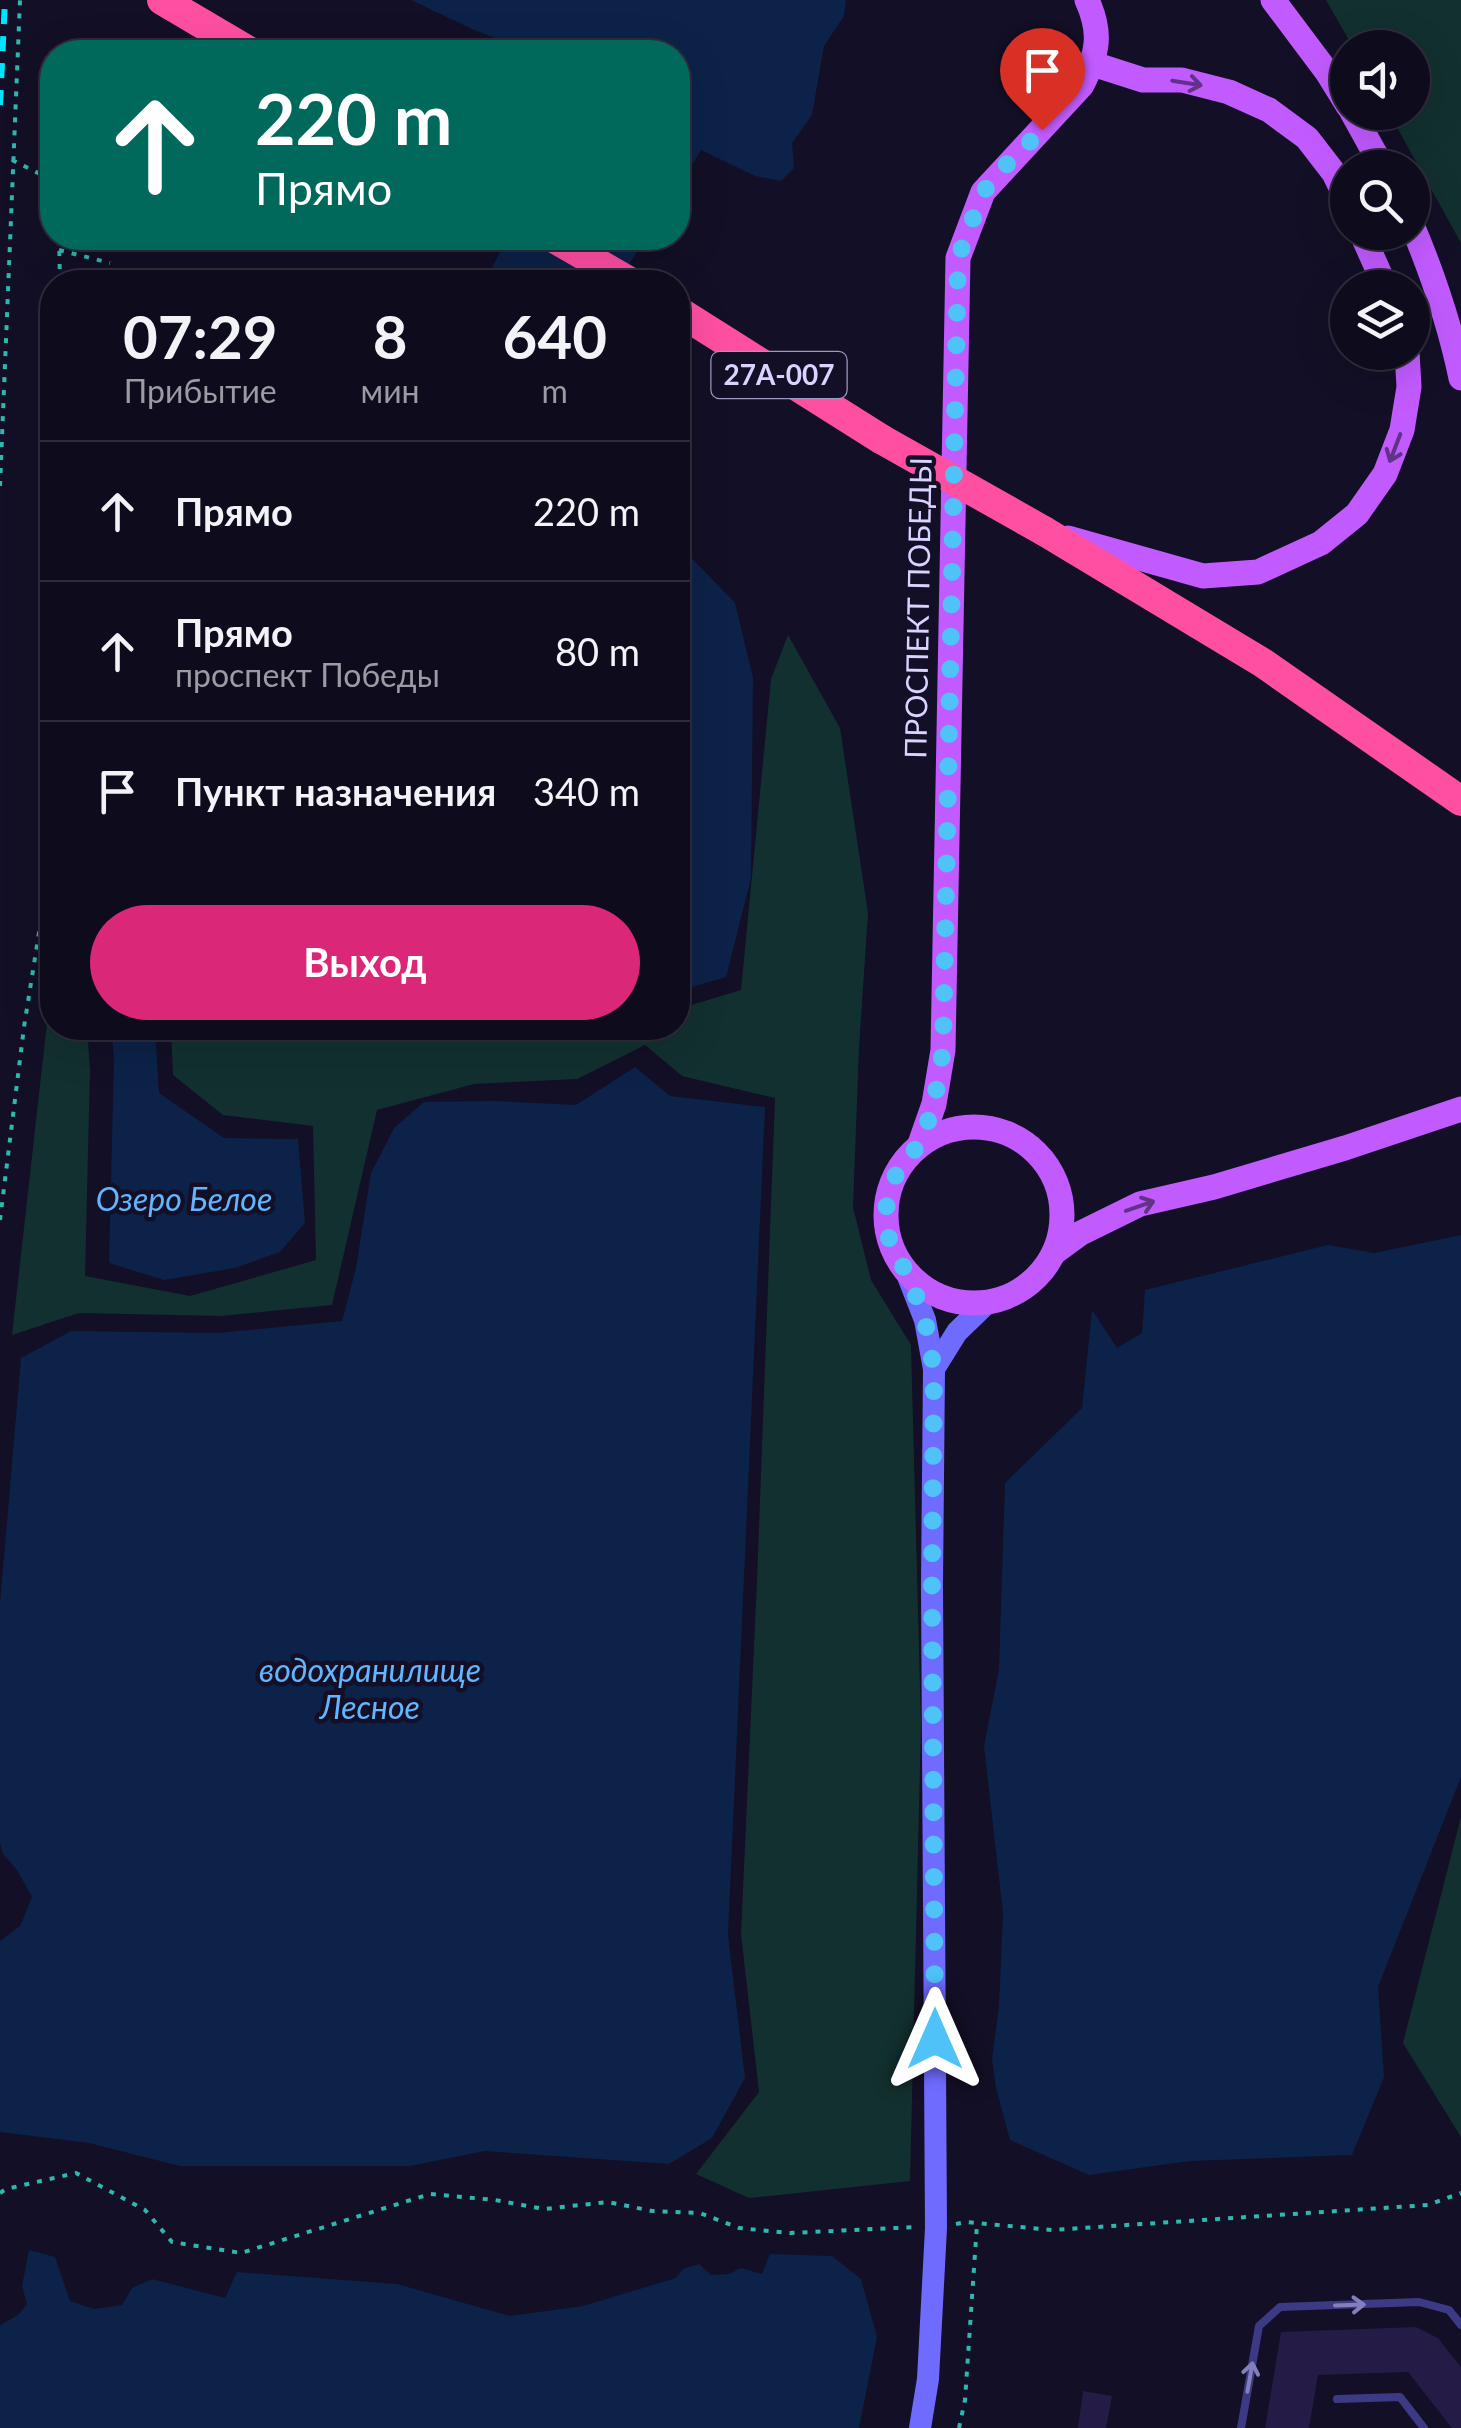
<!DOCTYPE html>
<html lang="ru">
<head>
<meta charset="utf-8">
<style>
  :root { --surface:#0e0b1c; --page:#171425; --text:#f1f3f6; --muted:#9b9ba3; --line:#2e2b3b; --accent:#db2777 }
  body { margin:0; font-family:Lato,sans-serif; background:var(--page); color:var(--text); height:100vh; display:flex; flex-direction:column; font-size:38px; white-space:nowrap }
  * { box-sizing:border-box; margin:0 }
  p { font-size:32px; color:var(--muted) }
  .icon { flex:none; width:55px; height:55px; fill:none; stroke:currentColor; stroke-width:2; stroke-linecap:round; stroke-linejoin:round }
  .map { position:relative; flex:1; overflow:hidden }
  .sheet { position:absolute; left:40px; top:270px; width:650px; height:770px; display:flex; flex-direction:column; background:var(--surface); border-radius:40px; box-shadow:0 10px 40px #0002,0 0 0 2px var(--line) }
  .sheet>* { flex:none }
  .top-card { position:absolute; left:40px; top:40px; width:650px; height:210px; border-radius:40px; box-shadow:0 10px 40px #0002,0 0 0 2px var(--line); background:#00695c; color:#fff; overflow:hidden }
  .fabs { position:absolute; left:1330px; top:30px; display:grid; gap:20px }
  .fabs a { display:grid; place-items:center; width:100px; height:100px; border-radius:50%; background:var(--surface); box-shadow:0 10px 40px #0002,0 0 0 2px var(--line); font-size:50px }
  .pin { position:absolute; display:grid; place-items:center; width:85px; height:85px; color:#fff; margin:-102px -42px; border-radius:50% 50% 50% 0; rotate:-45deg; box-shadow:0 0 10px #0007 }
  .pin .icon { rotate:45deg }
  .me { position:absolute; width:110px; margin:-55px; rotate:0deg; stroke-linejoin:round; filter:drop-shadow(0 0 8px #0008) }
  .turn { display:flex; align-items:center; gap:35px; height:210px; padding:0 50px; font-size:45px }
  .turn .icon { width:130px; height:130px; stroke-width:2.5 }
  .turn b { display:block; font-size:70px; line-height:85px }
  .eta { display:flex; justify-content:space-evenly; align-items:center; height:170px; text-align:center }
  .eta b { font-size:60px; font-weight:700; line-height:70px }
  .primary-button { display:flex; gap:20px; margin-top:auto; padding:20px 50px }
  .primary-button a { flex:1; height:115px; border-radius:60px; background:var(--accent); color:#fff; font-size:40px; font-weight:700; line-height:115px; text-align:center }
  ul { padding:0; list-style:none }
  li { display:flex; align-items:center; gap:30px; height:140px; padding:0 50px; border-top:2px solid var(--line) }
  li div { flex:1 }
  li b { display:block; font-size:38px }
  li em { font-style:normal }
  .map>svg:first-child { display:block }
  .green { fill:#12302f }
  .water { fill:#0c2248 }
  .building { fill:#241b47 }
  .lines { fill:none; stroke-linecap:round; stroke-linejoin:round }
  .path { stroke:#2fb8b0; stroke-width:4; stroke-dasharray:5 8; stroke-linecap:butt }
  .lane { stroke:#3d3a85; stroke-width:8 }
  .secondary { stroke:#6f6bff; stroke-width:22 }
  .primary { stroke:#c25bff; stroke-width:25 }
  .highway { stroke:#ff4fa3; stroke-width:30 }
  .rail { stroke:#00e5ff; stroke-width:6; stroke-dasharray:15 12; stroke-linecap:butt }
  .highway-bridge { stroke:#ff4fa3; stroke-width:30 }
  .oneway { stroke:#623188 }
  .oneway2 { stroke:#837fbc }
  .route { stroke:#4fc3f7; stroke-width:18; stroke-dasharray:0 32.4 }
  .labels { text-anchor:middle; stroke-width:9; stroke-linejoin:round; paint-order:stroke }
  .shield { fill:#130f26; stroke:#9e99be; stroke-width:2.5 }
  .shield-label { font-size:28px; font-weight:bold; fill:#d9d4ff }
  .street-label { font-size:30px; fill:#d9d4ff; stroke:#130f26 }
  .water-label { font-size:32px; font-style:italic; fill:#62b6ff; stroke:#130f26 }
</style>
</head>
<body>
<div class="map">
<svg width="1461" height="2428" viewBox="0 0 1461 2428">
  <rect width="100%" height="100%" fill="#130f26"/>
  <g class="green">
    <polygon points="1326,0 1461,0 1461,243 1389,113 1412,112 1412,48 1353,47"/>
    <polygon points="788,635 840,728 868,913 859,1048 853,1207 871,1280 911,1345 921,1725 910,2181 749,2198 696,2174 759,2092 741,1934 757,1581 775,1098 682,1076 645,1045 577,1079 474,1084 377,1110 332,1305 222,1316 79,1313 12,1335 52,978 52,1028 87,1028 90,1070 85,1276 190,1296 316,1260 313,1126 223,1115 173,1075 171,1028 678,1028 678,1009 741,990 771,679"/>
    <polygon points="1461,1817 1461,2137 1403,2043"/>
  </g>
  <g class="water">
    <polygon points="411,0 846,0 844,16 824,46 812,115 792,143 794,168 781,181 755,176 701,150 678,188 678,52 530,52 472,29"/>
    <polygon points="507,238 646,238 626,269 603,260 553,282 485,282"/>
    <polygon points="678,544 735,603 753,678 751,878 726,977 678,991"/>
    <polygon points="111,1028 155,1028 159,1093 224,1138 298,1139 305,1223 280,1252 235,1268 164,1280 109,1263 114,1058"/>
    <polygon points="635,1067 670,1096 765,1107 728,1935 745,2078 712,2138 669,2164 485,2151 410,2166 180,2166 89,2143 0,2132 0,1941 20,1926 32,1897 17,1870 3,1854 0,1843 0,1604 21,1358 71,1331 218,1333 342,1321 356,1268 371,1173 394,1128 424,1102 492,1101 576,1105"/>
    <polygon points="1461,1235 1461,1777 1378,1987 1384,2077 1352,2155 1190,2161 1089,2175 1010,2140 996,2088 992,2059 999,2006 1003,1913 984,1746 999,1669 1005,1483 1082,1408 1092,1310 1117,1348 1142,1333 1145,1290 1328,1245 1374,1253"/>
    <polygon points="29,2250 55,2257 70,2301 94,2309 122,2305 132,2288 152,2279 225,2298 237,2272 397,2284 510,2316 583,2306 676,2278 683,2269 699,2264 711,2275 729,2274 741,2268 762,2274 770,2254 832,2256 861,2279 877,2337 859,2428 0,2428 0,2325 18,2315 27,2304 22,2286"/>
  </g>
  <g class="building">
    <polygon points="1416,2327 1438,2338 1461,2367 1461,2428 1452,2428 1408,2372 1318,2375 1309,2428 1265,2428 1281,2332"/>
    <polygon points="1083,2391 1112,2396 1106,2428 1078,2428"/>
  </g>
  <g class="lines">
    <g class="path">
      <polyline points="12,160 44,176 52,206"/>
      <polyline points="59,238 60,282"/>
      <polyline points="59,250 110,263"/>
      <polyline points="0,486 20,0"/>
      <polyline points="0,1220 24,1027 52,851"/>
      <polyline points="0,2193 6,2189 76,2173 145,2210 172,2242 241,2253 430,2194 495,2200 544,2209 608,2202 652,2211 700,2213 739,2228 790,2233 917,2227"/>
      <polyline points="956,2224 966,2222 1052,2230 1428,2205 1461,2193"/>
      <polyline points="959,2428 965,2400 977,2224"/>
    </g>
    <g class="lane">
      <polyline points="1337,2399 1400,2397 1424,2428"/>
      <polyline points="1241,2428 1259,2326 1280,2307 1419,2302 1449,2310 1461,2325"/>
    </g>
    <g class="secondary">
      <polyline points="907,1274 925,1320 934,1369 932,1585 936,2228 928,2379 920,2428"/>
      <polyline points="934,1369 957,1332 987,1303"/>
    </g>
    <g class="primary">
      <polyline points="1273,0 1327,72 1348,106"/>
      <polyline points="1093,64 1143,80 1182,80 1229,92 1269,110 1307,138 1334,173 1348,202"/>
      <polyline points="1352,112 1383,168"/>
      <path d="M 1412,225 C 1433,275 1450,325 1461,378"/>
      <polyline points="1361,232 1386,288"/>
      <polyline points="1068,538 1203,576 1258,572 1321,543 1357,514 1385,474 1402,430 1409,387 1407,352"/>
      <circle cx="974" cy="1215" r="88"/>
      <path d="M 920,1144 L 934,1104 L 943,1050 L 958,258 L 983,192 L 1082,85 C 1098,53 1102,33 1087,0"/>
      <polyline points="1055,1252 1081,1233 1140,1204 1214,1187 1345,1148 1461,1109"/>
    </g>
    <g class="highway">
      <polyline points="162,0 250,52"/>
      <polyline points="554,238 630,282"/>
      <polyline points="678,311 881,439"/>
      <polyline points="1044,531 1263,663 1461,801"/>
    </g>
    <polyline class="rail" points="0,105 5,0"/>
    <polyline class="highway-bridge" points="881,439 1044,531"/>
  </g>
  <defs><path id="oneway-shaft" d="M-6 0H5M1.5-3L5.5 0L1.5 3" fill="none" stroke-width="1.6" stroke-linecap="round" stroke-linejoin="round" transform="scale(2.5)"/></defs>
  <g class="oneway">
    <use href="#oneway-shaft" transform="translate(1187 83) rotate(9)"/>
    <use href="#oneway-shaft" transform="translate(1395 448) rotate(111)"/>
    <use href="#oneway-shaft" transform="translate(1140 1206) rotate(-19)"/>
  </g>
  <g class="oneway2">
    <use href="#oneway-shaft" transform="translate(1350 2305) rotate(-2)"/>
    <use href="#oneway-shaft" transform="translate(1250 2377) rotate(-80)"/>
  </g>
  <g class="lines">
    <polyline class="route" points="935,2039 932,1585 934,1370 925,1320 908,1274 892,1250 885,1222 888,1192 900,1166 920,1144 934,1104 943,1050 958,258 983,192 1006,165 1042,130"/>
  </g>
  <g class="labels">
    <rect class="shield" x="711.5" y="352" width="135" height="46" rx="8"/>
    <g class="shield-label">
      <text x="779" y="385">27А-007</text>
    </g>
    <g class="street-label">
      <text transform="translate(919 608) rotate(-89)" y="10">ПРОСПЕКТ ПОБЕДЫ</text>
    </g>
    <g class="water-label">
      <text x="184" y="1211">Озеро Белое</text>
      <text x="370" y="1682">водохранилище<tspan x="370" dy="37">Лесное</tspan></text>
    </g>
  </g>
</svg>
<div class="fabs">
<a><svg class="icon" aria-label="sound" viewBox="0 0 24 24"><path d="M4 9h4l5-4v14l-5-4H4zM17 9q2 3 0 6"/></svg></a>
<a><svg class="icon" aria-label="search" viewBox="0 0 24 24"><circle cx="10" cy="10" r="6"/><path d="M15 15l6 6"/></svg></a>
<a><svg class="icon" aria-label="layers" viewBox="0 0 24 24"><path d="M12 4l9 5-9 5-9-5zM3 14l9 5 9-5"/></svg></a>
</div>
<div class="pin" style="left:1042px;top:130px;background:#d93025"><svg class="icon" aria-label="arrive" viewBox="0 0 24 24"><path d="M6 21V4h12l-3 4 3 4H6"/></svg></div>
<svg class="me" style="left:935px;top:2039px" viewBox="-20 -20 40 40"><path d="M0-17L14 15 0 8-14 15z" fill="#4fc3f7" stroke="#fff" stroke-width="4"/></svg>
<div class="top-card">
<div class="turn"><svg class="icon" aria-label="ahead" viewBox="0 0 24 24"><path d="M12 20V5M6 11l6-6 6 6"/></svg><div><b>220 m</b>Прямо</div></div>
</div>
<section class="sheet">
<div class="eta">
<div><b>07:29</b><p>Прибытие</p></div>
<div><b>8</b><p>мин</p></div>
<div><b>640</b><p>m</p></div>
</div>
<ul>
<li><svg class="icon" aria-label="ahead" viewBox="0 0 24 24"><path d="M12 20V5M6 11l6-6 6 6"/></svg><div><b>Прямо</b></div><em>220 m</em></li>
<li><svg class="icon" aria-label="ahead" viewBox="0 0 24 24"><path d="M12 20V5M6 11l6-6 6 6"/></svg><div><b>Прямо</b><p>проспект Победы</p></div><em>80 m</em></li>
<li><svg class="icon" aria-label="arrive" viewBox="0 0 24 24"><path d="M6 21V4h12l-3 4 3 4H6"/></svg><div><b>Пункт назначения</b></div><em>340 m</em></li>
</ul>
<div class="primary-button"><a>Выход</a></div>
</section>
</div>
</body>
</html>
